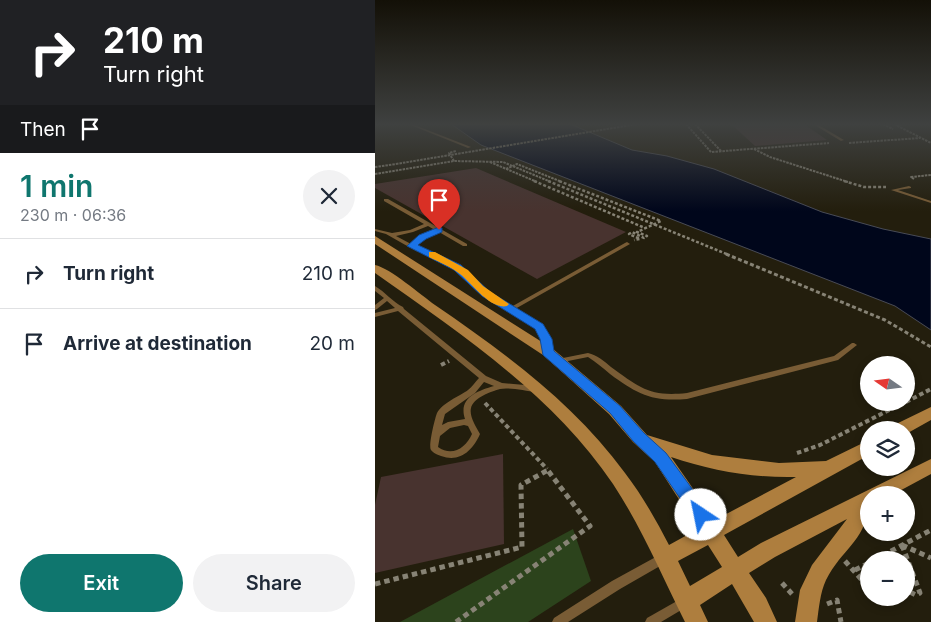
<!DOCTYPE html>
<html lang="en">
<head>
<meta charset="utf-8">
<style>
  :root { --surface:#fff; --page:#f2f2f3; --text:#1f2937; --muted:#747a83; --line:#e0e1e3; --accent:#0f766e }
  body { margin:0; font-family:Inter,sans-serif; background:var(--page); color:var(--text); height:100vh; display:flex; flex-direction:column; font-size:19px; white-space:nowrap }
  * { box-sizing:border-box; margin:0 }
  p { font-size:16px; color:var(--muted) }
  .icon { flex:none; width:28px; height:28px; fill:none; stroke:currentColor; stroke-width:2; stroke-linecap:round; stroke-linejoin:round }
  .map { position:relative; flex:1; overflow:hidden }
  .sheet { display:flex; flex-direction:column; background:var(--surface); width:375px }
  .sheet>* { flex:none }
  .hud { background:#202124; color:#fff; overflow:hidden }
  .needle { width:32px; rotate:284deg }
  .fabs { position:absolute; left:485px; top:356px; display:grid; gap:10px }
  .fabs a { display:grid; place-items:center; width:55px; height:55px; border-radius:50%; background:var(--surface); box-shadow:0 2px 8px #0003; font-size:25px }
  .pin { position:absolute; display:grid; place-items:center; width:42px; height:42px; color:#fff; margin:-51px -21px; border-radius:50% 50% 50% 0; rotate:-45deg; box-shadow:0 0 5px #0007 }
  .pin .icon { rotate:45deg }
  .me { position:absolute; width:55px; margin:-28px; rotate:326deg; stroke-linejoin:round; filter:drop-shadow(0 0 4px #0008) }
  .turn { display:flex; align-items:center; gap:18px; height:105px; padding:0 20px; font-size:22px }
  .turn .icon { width:65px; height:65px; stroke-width:2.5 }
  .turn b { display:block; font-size:35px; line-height:42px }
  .then { display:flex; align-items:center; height:48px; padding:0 20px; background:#0003; gap:10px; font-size:19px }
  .round { display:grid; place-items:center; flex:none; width:52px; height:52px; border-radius:26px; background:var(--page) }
  .head { display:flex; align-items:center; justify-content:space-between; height:85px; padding:0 20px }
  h1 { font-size:30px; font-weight:600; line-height:38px; color:var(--accent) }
  .primary-button { display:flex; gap:10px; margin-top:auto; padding:10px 20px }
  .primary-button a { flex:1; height:58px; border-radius:30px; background:var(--accent); color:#fff; font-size:20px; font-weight:600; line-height:58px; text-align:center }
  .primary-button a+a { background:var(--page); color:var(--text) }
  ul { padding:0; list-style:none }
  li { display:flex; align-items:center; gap:15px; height:70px; padding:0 20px; border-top:1px solid var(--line) }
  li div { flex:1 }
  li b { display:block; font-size:19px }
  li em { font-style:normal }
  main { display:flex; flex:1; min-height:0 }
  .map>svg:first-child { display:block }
  .green { fill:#2c431c }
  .water { fill:#00061b; stroke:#484b56 }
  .building { fill:#48332f }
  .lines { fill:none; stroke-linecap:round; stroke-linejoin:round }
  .path-far4 { stroke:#878375; stroke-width:2; stroke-dasharray:2.5 1; stroke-linecap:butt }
  .path-far3 { stroke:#878375; stroke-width:2.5; stroke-dasharray:3 2; stroke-linecap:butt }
  .path-far2 { stroke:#878375; stroke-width:3; stroke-dasharray:4 2.5; stroke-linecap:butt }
  .path-far1 { stroke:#878375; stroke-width:4; stroke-dasharray:4.5 3; stroke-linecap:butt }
  .path { stroke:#878375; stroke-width:5; stroke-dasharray:5.5 4; stroke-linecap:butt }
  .lane { fill:#795c35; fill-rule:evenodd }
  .secondary { fill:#ae7e3e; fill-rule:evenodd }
  .path-bridge { stroke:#878375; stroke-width:2; stroke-dasharray:2.5 1; stroke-linecap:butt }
  .route { fill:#1a73e8; stroke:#114b97 }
  .slow { fill:#f59e0b }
</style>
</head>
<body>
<main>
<section class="sheet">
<div class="hud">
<div class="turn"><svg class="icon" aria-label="right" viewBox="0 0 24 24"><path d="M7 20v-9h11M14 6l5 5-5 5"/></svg><div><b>210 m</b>Turn right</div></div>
<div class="then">Then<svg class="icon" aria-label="arrive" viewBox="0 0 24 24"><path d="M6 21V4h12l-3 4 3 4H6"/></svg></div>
</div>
<div class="head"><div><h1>1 min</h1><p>230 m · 06:36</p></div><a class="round"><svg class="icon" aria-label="close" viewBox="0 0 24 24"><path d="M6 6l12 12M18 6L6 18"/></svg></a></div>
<ul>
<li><svg class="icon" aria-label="right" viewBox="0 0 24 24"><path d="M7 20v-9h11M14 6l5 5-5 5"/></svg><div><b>Turn right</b></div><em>210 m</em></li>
<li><svg class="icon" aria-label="arrive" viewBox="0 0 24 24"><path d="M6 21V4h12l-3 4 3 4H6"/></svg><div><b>Arrive at destination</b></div><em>20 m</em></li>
</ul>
<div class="primary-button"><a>Exit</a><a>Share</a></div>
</section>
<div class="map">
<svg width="556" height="622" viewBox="0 0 556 622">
  <rect width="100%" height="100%" fill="#231e0d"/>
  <polygon class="green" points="198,529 216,581 153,622 25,622"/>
  <polygon class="water" points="76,124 195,124 257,150 292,156 339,169 447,212 508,229 556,239 556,330 520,306 106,145"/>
  <g class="building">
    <polygon points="356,124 429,124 452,140 380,146"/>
    <polygon points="101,168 251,232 162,279 0,188 0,184"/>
    <polygon points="128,454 129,544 0,573 0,505 6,477"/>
  </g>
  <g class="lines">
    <g class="path-far4">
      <polyline points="311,124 336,152 454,143"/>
      <polyline points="320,124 346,151"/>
      <polyline points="508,124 518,129"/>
      <polyline points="519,124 556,143"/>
      <polyline points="521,125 532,124"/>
      <polyline points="474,143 545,138"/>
      <polyline points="379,149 395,157 473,182"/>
      <polyline points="79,161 74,153 81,151"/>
      <polyline points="115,162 162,182"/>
      <polyline points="0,167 21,164"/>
      <polyline points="131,169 142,164 187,182"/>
      <polyline points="0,174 79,161 128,162 176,182"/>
      <polyline points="539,179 536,177 556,175"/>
    </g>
    <g class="path-far3">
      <polyline points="159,181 270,228"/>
      <polyline points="173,181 354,255"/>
      <polyline points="184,181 286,221 262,232 272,236 269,238 257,232 254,234 265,239 259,240"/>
      <polyline points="469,181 489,187 511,187"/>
    </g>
    <polyline class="path-far2" points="351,254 510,320 556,347"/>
    <g class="path-far1">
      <polyline points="66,365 74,361"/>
      <polyline points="531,402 556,389"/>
      <polyline points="110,403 172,469"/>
      <polyline points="422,453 445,445 530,402"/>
    </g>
    <g class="path">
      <polyline points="527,545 545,593 541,595 531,590"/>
      <polyline points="527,545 556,558"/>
      <polyline points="499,560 556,530"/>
      <polyline points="470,561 494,588"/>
      <polyline points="487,567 494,570"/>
      <polyline points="480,570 494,563"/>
      <polyline points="407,583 417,594"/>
      <polyline points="0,584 147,547 146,485 173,470"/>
      <polyline points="501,598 505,603"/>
      <polyline points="452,604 462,600 466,622"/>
      <polyline points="81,622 215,526 171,468"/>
    </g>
    <g class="lane">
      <polygon points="33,124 37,124 96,147 93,148"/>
      <polygon points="438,124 442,124 469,140 466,141"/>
      <polygon points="534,186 536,187 536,188 523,190 556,201 556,203 516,190"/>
      <path d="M 9,199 L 13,199 L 92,244 L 92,246 L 88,246 L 64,232 L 50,238 L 40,246 L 45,249 L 66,256 L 91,271 L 113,293 L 136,307 L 250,243 L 252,242 L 255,244 L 140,309 L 166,326 L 174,339 L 176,352 L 175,354 L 171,354 L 170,352 L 168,339 L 162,328 L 109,295 L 87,273 L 62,258 L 41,251 L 11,234 L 0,231 L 0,229 L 17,233 L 35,230 L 49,224 L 9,201 ZM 53,226 L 60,230 L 46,236 L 36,244 L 21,236 L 38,232 Z"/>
      <path d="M 0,286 C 10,292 18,302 28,307 L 29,309 L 111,376 L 127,383 L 161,386 L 164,387 L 165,389 L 164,391 L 161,392 C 151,391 134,387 125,389 C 117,391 98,398 96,408 C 94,416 101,427 105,434 C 98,450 85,463 66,456 C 63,455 58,453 56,450 C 53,446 60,418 62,413 C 67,403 85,396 93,390 C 97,387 100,382 104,378 L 23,311 L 0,317 L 0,313 L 20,308 L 12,301 L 2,309 L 0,310 L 0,305 L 9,298 L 0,291 ZM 109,382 L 119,386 C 102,391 83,398 90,419 L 73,422 L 67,425 L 70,414 L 100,393 ZM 89,425 L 93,426 L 97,434 C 91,448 77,457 63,447 L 65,436 L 75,428 Z"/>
      <path d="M 477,343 L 479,343 L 482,345 L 463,360 L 312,399 C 277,402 262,394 235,374 C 228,368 221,362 213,357 L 183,363 L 181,363 L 179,361 L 181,359 L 183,359 L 213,353 C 222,355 229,361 236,367 C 265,388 275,397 312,393 L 459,356 Z"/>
      <polygon points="288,553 292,554 293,558 292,562 245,589 193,622 177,622 179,618 237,581"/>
      <polygon points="309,597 313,598 314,602 313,606 286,622 270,622 272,618"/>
    </g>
    <g class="secondary">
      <path d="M 0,236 L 178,349 L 246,406 L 272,435 L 337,455 L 404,463 L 451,461 L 494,440 L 494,455 L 349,535 L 363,557 L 386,543 L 556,459 L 556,474 L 517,495 L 494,495 C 494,541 469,545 451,580 C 445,593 444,608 442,622 L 420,622 L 425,590 L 437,565 L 472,519 L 400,557 L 374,573 L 391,598 L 402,622 L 379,622 L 357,584 L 325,605 L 333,622 L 310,622 C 287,576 267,528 238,484 C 178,395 86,334 0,273 L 0,265 C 15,268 46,295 60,305 C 130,353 200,404 250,473 C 267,495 281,520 294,545 L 323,529 L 280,462 L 258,442 L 234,414 L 168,355 L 0,244 ZM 296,457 C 337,471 378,478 421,477 L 340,520 ZM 333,545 L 347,567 L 315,586 L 303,561 Z"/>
      <polygon points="556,407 556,420 531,434 531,430 517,430 519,425"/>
    </g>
    <polyline class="path-bridge" points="21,164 262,124"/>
  </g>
  <linearGradient id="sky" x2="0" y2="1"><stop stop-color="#131007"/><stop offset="0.59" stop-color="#3f4140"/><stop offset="1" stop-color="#3f4140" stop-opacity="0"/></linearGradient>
  <rect width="556" height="211" fill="url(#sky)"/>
  <polygon class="route" points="64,227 67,228 67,232 51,239 43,245 86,265 115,292 168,324 177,339 179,351 245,406 269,433 291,453 332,509 335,515 332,520 326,523 320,520 280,462 258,441 235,413 168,355 165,339 160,329 107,296 79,270 32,246 44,235"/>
  <path class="slow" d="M 54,252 L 60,252 L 93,270 L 108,286 L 134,304 L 132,306 C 115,310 96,282 85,274 C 76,267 64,262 54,257 Z"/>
</svg>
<div class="fabs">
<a><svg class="needle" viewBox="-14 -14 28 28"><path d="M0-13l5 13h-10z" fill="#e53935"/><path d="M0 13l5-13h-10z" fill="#747a83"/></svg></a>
<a><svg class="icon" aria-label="layers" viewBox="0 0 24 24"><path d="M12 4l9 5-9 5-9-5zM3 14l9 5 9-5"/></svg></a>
<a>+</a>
<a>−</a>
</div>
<div class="pin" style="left:64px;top:230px;background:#d93025"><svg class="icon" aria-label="arrive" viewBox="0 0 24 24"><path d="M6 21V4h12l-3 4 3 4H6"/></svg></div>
<svg class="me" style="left:326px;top:515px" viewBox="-20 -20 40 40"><circle r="19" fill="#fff"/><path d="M0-13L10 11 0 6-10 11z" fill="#1a73e8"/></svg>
</div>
</main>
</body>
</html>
